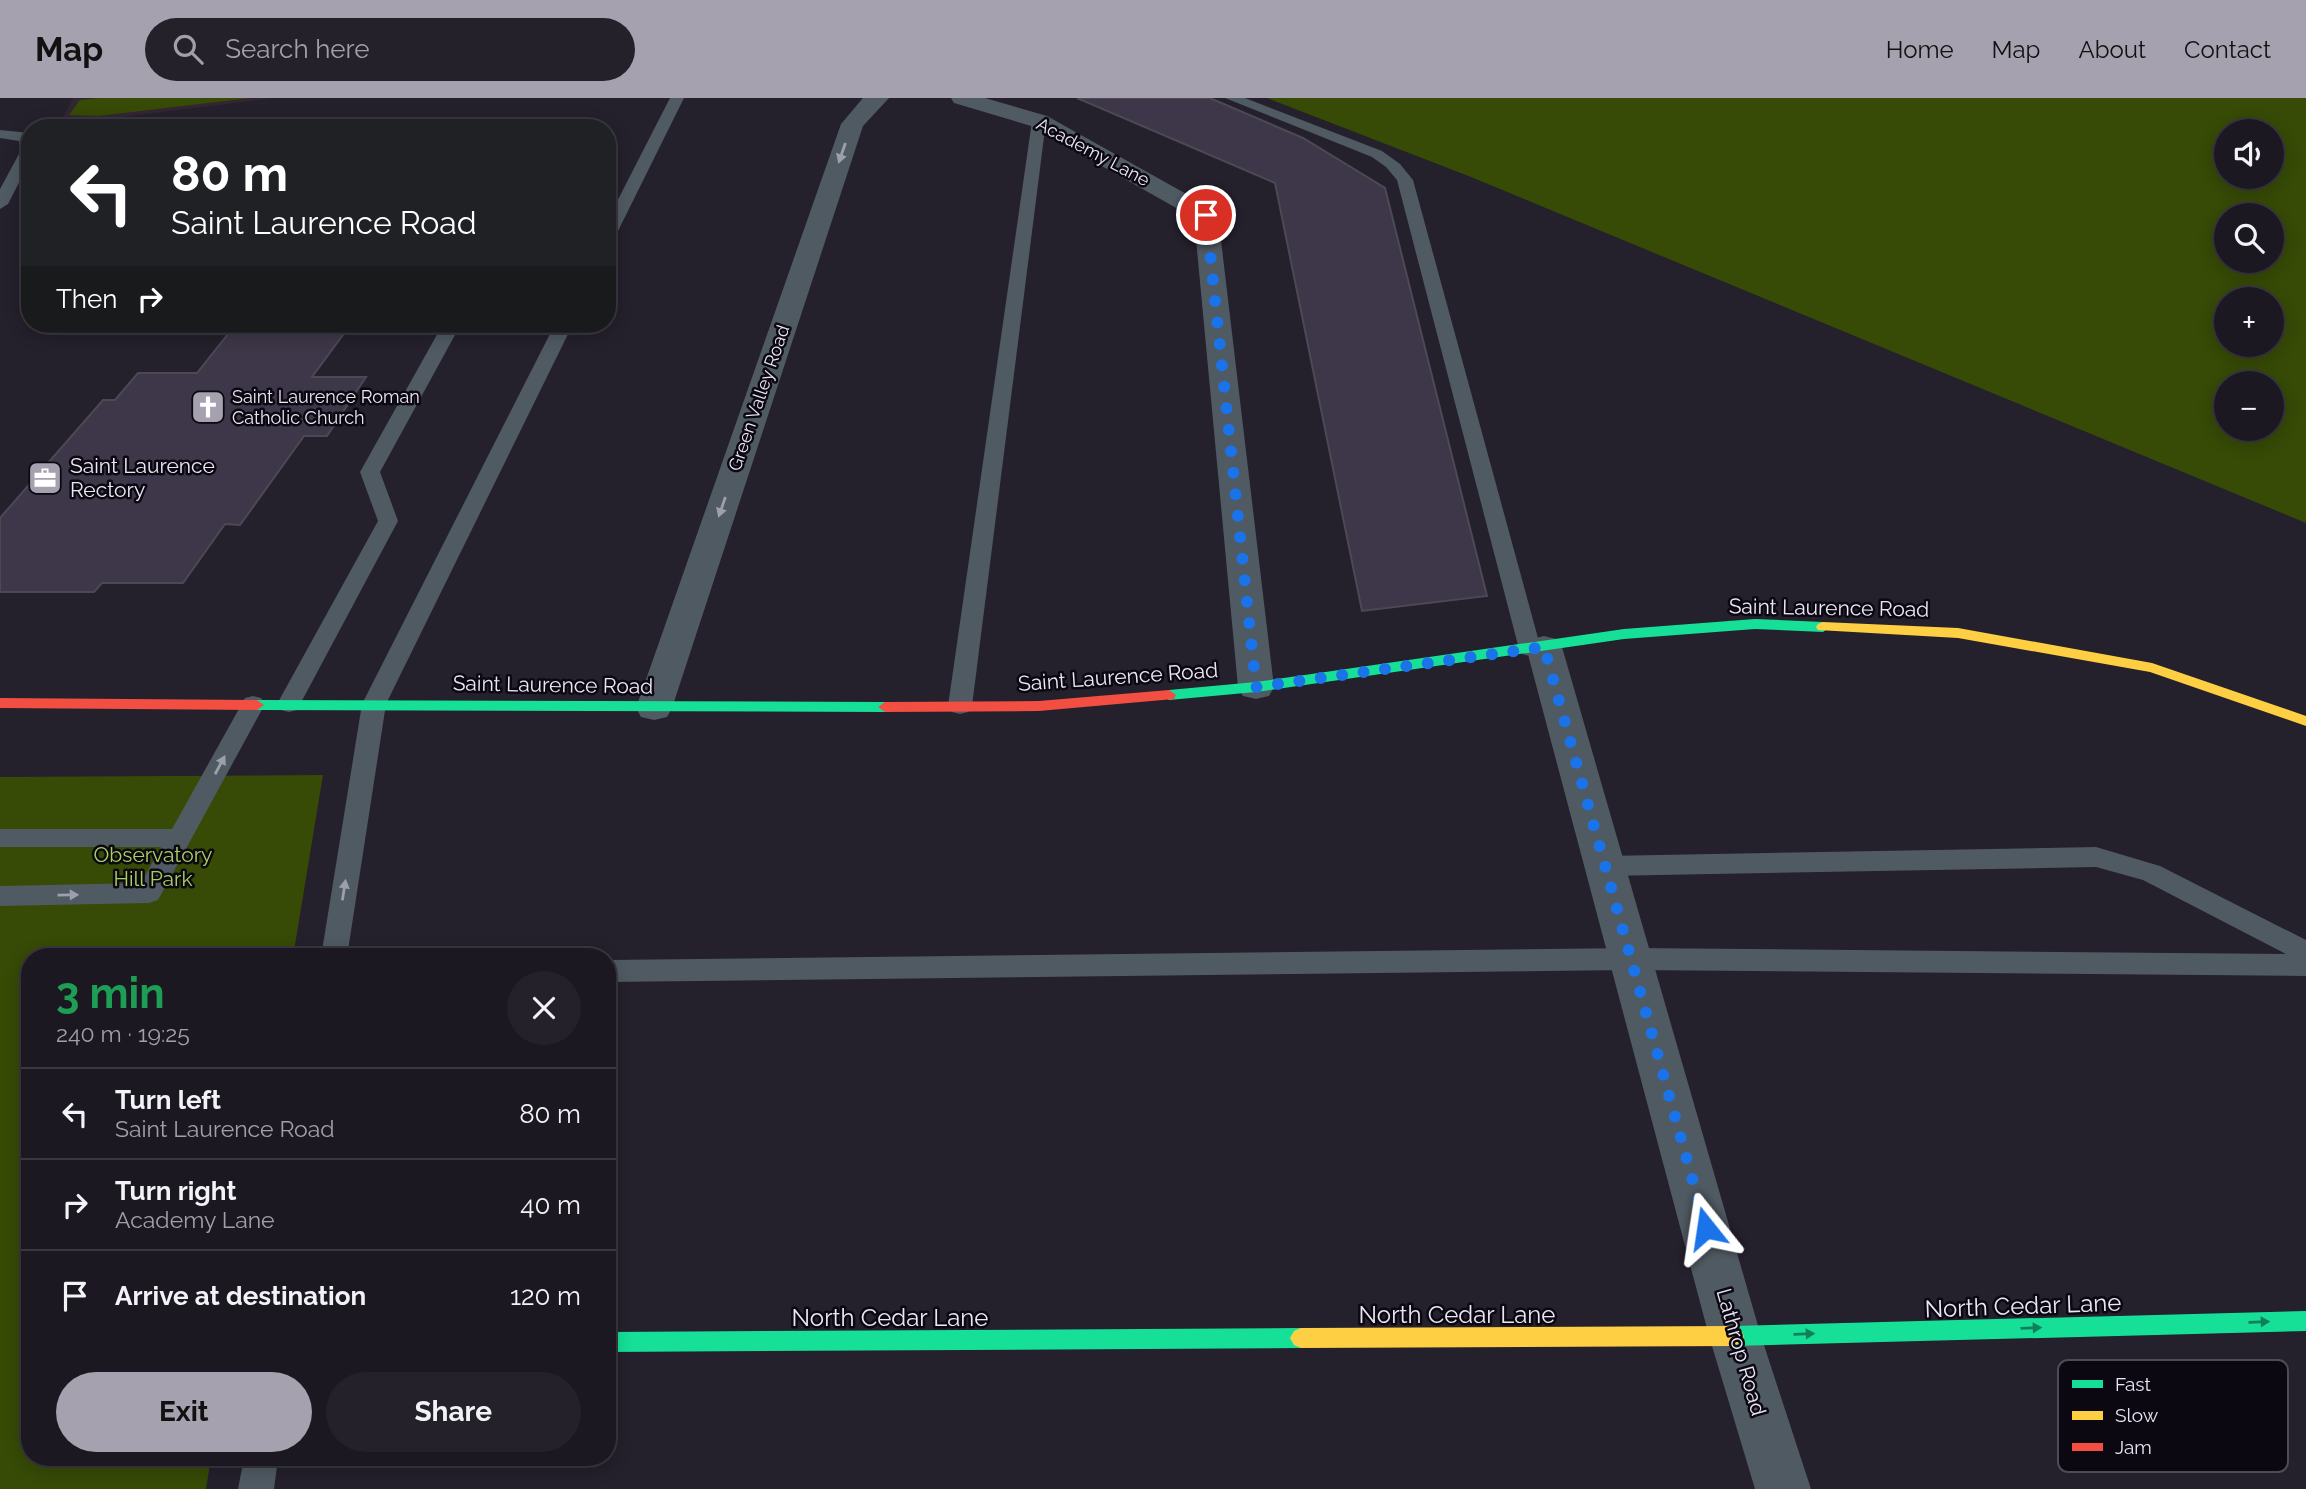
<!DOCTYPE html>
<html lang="en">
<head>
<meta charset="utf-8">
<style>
  :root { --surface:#1b1821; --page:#24212a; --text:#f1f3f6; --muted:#a0a0a5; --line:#39373f; --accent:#a5a1af }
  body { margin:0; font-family:Raleway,sans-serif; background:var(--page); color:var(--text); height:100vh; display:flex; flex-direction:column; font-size:26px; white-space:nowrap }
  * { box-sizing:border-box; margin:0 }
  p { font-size:23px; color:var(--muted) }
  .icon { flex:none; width:38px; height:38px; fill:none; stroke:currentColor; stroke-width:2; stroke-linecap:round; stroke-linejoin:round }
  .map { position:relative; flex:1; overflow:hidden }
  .drawer { position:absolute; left:21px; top:850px; width:595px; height:518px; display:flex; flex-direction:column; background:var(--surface); border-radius:28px; box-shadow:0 4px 18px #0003,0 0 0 2px var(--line) }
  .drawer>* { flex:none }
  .banner { position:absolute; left:21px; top:21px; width:595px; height:214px; border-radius:28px; box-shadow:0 4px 18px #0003,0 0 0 2px var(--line); background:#202124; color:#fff; overflow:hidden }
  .buttons { position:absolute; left:2214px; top:21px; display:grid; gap:14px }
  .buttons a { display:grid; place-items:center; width:70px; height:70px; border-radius:50%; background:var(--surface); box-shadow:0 4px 18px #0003,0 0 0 2px var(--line); font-size:35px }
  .pin { position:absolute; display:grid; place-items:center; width:60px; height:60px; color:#fff; margin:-30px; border:4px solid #fff; border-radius:50%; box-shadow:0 2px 7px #0007 }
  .me { position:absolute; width:77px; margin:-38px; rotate:345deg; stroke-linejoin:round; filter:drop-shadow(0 0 5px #0008) }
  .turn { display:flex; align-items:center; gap:24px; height:147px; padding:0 35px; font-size:32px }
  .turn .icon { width:91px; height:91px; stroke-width:2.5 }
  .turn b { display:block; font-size:49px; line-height:60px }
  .then { display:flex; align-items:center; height:66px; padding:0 35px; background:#0003; gap:14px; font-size:26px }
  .round { display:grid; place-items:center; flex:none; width:74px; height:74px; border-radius:37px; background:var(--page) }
  .headline { display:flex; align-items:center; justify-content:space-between; height:119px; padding:0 35px }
  h1 { font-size:42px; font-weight:700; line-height:52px; color:#1e9e55 }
  .primary-button { display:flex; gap:14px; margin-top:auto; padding:14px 35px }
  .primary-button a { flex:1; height:80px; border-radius:42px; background:var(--accent); color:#111; font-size:28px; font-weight:700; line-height:80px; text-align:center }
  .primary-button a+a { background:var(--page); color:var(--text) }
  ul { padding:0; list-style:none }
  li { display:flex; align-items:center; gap:21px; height:91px; padding:0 35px; border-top:2px solid var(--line) }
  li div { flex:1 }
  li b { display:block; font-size:26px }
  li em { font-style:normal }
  header { display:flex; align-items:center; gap:42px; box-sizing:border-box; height:98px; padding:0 35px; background:var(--accent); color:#111 }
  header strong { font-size:33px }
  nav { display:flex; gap:38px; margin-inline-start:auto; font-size:24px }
  .search { width:490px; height:63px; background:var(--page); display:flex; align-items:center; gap:18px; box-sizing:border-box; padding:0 24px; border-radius:38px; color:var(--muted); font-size:26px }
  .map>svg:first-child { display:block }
  .education { fill:#322633 }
  .green { fill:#374a06; fill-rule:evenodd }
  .building { fill:#3e3749; stroke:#4c4954; stroke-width:2 }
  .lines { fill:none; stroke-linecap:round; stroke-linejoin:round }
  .lane { fill:#505a62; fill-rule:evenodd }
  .street { fill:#505a62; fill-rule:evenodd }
  .fast { fill:#16e098; fill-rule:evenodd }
  .slow { fill:#ffcf43; fill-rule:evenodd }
  .jam { fill:#f24e42; fill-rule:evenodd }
  .oneway { fill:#9da0ac }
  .oneway2 { fill:#117f5b }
  .route { stroke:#1a73e8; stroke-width:12; stroke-dasharray:0 21.6 }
  .labels { text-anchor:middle; stroke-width:5; stroke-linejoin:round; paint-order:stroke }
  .far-street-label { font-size:18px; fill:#eae6f5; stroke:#0b0811 }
  .far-poi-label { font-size:18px; fill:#eae6f5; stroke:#0b0811; text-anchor:start }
  .poi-label { font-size:21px; fill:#eae6f5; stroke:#0b0811; text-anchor:start }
  .street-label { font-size:21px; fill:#eae6f5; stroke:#0b0811 }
  .park-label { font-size:21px; fill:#a9cf61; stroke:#0b0811 }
  .near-street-label { font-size:24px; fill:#eae6f5; stroke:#0b0811 }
  .key { fill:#0b0811; stroke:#4e4b55; stroke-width:2 }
  .key-label { font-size:19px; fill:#eae6f5 }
</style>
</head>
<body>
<header>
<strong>Map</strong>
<div class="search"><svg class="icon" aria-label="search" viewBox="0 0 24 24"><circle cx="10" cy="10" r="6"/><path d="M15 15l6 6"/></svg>Search here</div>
<nav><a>Home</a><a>Map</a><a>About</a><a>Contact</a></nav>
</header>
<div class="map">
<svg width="2306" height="1391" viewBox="0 0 2306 1391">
  <rect width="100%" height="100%" fill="#24202c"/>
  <polygon class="education" points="73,0 273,0 59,27"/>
  <g class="green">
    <polygon points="99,0 250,0 99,18 69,17 80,2"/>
    <path d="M 1267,0 L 2306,0 L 2306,425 L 1471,79 ZM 2272,33 L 2272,79 L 2226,79 L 2226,33 ZM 2272,117 L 2272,163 L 2226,163 L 2226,117 ZM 2272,201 L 2272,247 L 2226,247 L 2226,201 ZM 2272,285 L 2272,331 L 2226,331 L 2226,285 Z"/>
    <polygon points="323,677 293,859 30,859 30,1360 211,1360 206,1391 0,1391 0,679"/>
  </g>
  <g class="building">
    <polygon points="1077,0 1210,0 1303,40 1385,90 1487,498 1362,513 1275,85"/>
    <polygon points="236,226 351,226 312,279 366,279 327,338 304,338 240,427 225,426 183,485 102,485 94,494 0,494 0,420 103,302 115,302 138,275 197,275"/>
  </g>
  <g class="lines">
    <g class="lane">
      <polygon points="670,0 684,0 615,139 607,144 607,123"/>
      <polygon points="1225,0 1245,0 1382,53 1400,66 1413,82 1541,551 1538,556 1530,558 1522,556 1519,551 1397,82 1386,69 1372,59"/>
      <polygon points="1039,19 1046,23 972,608 968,614 960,616 952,614 948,608 1032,23"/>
      <polygon points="0,32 30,35 30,63 8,106 0,111 0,91 19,56 19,43 0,40"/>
      <polygon points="443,226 461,226 380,374 398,423 297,612 289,614 281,612 277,606 378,423 360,374"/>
      <polygon points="555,226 573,226 386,606 347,859 321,859 362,606"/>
      <polygon points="253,598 261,600 265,606 158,802 149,805 0,808 0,788 141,785 161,749 0,749 0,731 172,731 245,600"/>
      <polygon points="2096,749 2160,768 2306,842 2306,878 1632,872 607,884 607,862 1632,850 2286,856 2143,782 2096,769 1605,778 1596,775 1592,768 1596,761 1605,758"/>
      <polygon points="244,1360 278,1360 274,1391 238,1391"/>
    </g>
    <g class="street">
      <polygon points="863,0 889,0 863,28 672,610 667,619 654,622 641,619 636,610 841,26"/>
      <polygon points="951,0 985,0 1047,18 1215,112 1218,117 1274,589 1269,598 1256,601 1243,598 1238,589 1194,120 1031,28 954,5"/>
      <polygon points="1544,538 1556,541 1562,549 1761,1238 1811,1391 1755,1391 1709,1238 1526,549 1532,541"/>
    </g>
    <g class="fast">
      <polygon points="1755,521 1823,524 1830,529 1823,534 1755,531 1624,541 1256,594 1169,602 1162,597 1169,592 1256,584 1624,531"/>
      <polygon points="257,602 885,604 892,609 885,614 257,612 250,607"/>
      <polygon points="2306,1213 2306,1233 1733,1248 1726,1245 1722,1238 1726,1231 1733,1228"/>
      <polygon points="1301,1230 1308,1233 1312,1240 1308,1247 1301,1250 607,1254 607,1234"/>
    </g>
    <g class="slow">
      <polygon points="1823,524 1958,530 2152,565 2306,618 2306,628 2150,574 1958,540 1818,532 1816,529 1818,526"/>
      <polygon points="1733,1228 1740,1231 1744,1238 1740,1245 1733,1248 1301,1250 1294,1247 1290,1240 1294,1233 1301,1230"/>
    </g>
    <g class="jam">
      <polygon points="1169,592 1176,597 1174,601 1039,613 885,614 878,609 885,604 1039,603"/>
      <polygon points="0,600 257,602 264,607 257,612 0,610"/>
    </g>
  </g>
  <defs><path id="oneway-solid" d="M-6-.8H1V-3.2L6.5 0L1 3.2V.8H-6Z" transform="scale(1.75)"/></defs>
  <g class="oneway">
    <use href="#oneway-solid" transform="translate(842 55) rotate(109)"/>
    <use href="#oneway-solid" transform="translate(722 409) rotate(109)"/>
    <use href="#oneway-solid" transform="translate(220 667) rotate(-62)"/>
    <use href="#oneway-solid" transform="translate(344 792) rotate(-81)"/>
    <use href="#oneway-solid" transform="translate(68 797) rotate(-1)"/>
  </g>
  <g class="oneway2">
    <use href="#oneway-solid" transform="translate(2259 1224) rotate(-2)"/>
    <use href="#oneway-solid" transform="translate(2031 1230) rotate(-2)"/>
    <use href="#oneway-solid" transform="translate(1804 1236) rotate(-2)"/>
  </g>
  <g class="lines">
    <polyline class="route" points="1206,117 1256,589 1544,549 1706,1130"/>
  </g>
  <defs>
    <g id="church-square" transform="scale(1.75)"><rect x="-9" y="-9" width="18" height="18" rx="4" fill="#a5a1af" stroke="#0b0811"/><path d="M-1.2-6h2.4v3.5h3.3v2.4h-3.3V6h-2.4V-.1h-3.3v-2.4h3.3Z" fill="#fff"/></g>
    <g id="office-square" transform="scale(1.75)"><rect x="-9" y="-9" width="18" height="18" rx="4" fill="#a5a1af" stroke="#0b0811"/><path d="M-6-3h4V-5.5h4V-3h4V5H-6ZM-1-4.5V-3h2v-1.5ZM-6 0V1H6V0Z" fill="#fff"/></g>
  </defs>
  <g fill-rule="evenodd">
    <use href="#church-square" x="208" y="309"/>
    <use href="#office-square" x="45" y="380"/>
  </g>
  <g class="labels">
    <g class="far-street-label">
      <text transform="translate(1093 54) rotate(28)" y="6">Academy Lane</text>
      <text transform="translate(759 300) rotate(-71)" y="6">Green Valley Road</text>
    </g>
    <g class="far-poi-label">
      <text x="232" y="305">Saint Laurence Roman<tspan x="232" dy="21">Catholic Church</tspan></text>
    </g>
    <g class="poi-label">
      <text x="70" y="375">Saint Laurence<tspan x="70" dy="24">Rectory</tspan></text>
    </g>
    <g class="street-label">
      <text transform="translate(1829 510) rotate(1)" y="7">Saint Laurence Road</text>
      <text transform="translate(1118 579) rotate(-4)" y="7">Saint Laurence Road</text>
      <text transform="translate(553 587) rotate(1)" y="7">Saint Laurence Road</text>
      <text transform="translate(1741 1254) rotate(74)" y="7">Lathrop Road</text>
    </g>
    <g class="park-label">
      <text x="153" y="764">Observatory<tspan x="153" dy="24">Hill Park</tspan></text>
    </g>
    <g class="near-street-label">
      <text transform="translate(2023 1208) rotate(-2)" y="8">North Cedar Lane</text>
      <text x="1457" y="1225">North Cedar Lane</text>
      <text x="890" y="1228">North Cedar Lane</text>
    </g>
  </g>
  <rect x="2058" y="1262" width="230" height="112" rx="10" class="key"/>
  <rect x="2072" y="1282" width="31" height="8" fill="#16e098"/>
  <rect x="2072" y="1313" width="31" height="9" fill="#ffcf43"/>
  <rect x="2072" y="1345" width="31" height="8" fill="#f24e42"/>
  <g class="key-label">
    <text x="2115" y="1293">Fast</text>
    <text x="2115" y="1324">Slow</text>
    <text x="2115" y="1356">Jam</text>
  </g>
</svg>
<div class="buttons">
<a><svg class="icon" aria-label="sound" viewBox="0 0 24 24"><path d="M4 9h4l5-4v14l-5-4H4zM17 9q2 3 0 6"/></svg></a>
<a><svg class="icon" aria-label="search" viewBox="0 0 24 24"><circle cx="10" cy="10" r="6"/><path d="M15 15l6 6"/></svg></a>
<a>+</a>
<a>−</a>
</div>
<div class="pin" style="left:1206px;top:117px;background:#d93025"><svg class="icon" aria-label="arrive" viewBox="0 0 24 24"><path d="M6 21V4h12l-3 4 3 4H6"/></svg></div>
<svg class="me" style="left:1706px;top:1130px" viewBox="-20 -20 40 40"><path d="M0-17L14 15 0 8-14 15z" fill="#1a73e8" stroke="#fff" stroke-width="4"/></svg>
<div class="banner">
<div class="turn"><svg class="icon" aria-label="left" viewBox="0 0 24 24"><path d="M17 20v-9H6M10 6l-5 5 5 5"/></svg><div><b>80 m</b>Saint Laurence Road</div></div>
<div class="then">Then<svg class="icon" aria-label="right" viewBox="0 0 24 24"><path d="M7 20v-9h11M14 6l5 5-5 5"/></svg></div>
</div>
<section class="drawer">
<div class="headline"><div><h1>3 min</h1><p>240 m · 19:25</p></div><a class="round"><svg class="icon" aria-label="close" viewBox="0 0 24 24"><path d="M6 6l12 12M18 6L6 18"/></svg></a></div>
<ul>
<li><svg class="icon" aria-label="left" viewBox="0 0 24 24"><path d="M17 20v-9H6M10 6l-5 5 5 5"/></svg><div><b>Turn left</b><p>Saint Laurence Road</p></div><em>80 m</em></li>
<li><svg class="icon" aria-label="right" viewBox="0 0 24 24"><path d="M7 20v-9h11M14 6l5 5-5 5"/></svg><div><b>Turn right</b><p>Academy Lane</p></div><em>40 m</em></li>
<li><svg class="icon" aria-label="arrive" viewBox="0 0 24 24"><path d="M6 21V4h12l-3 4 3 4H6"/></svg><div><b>Arrive at destination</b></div><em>120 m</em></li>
</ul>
<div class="primary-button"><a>Exit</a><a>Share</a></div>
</section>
</div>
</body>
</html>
